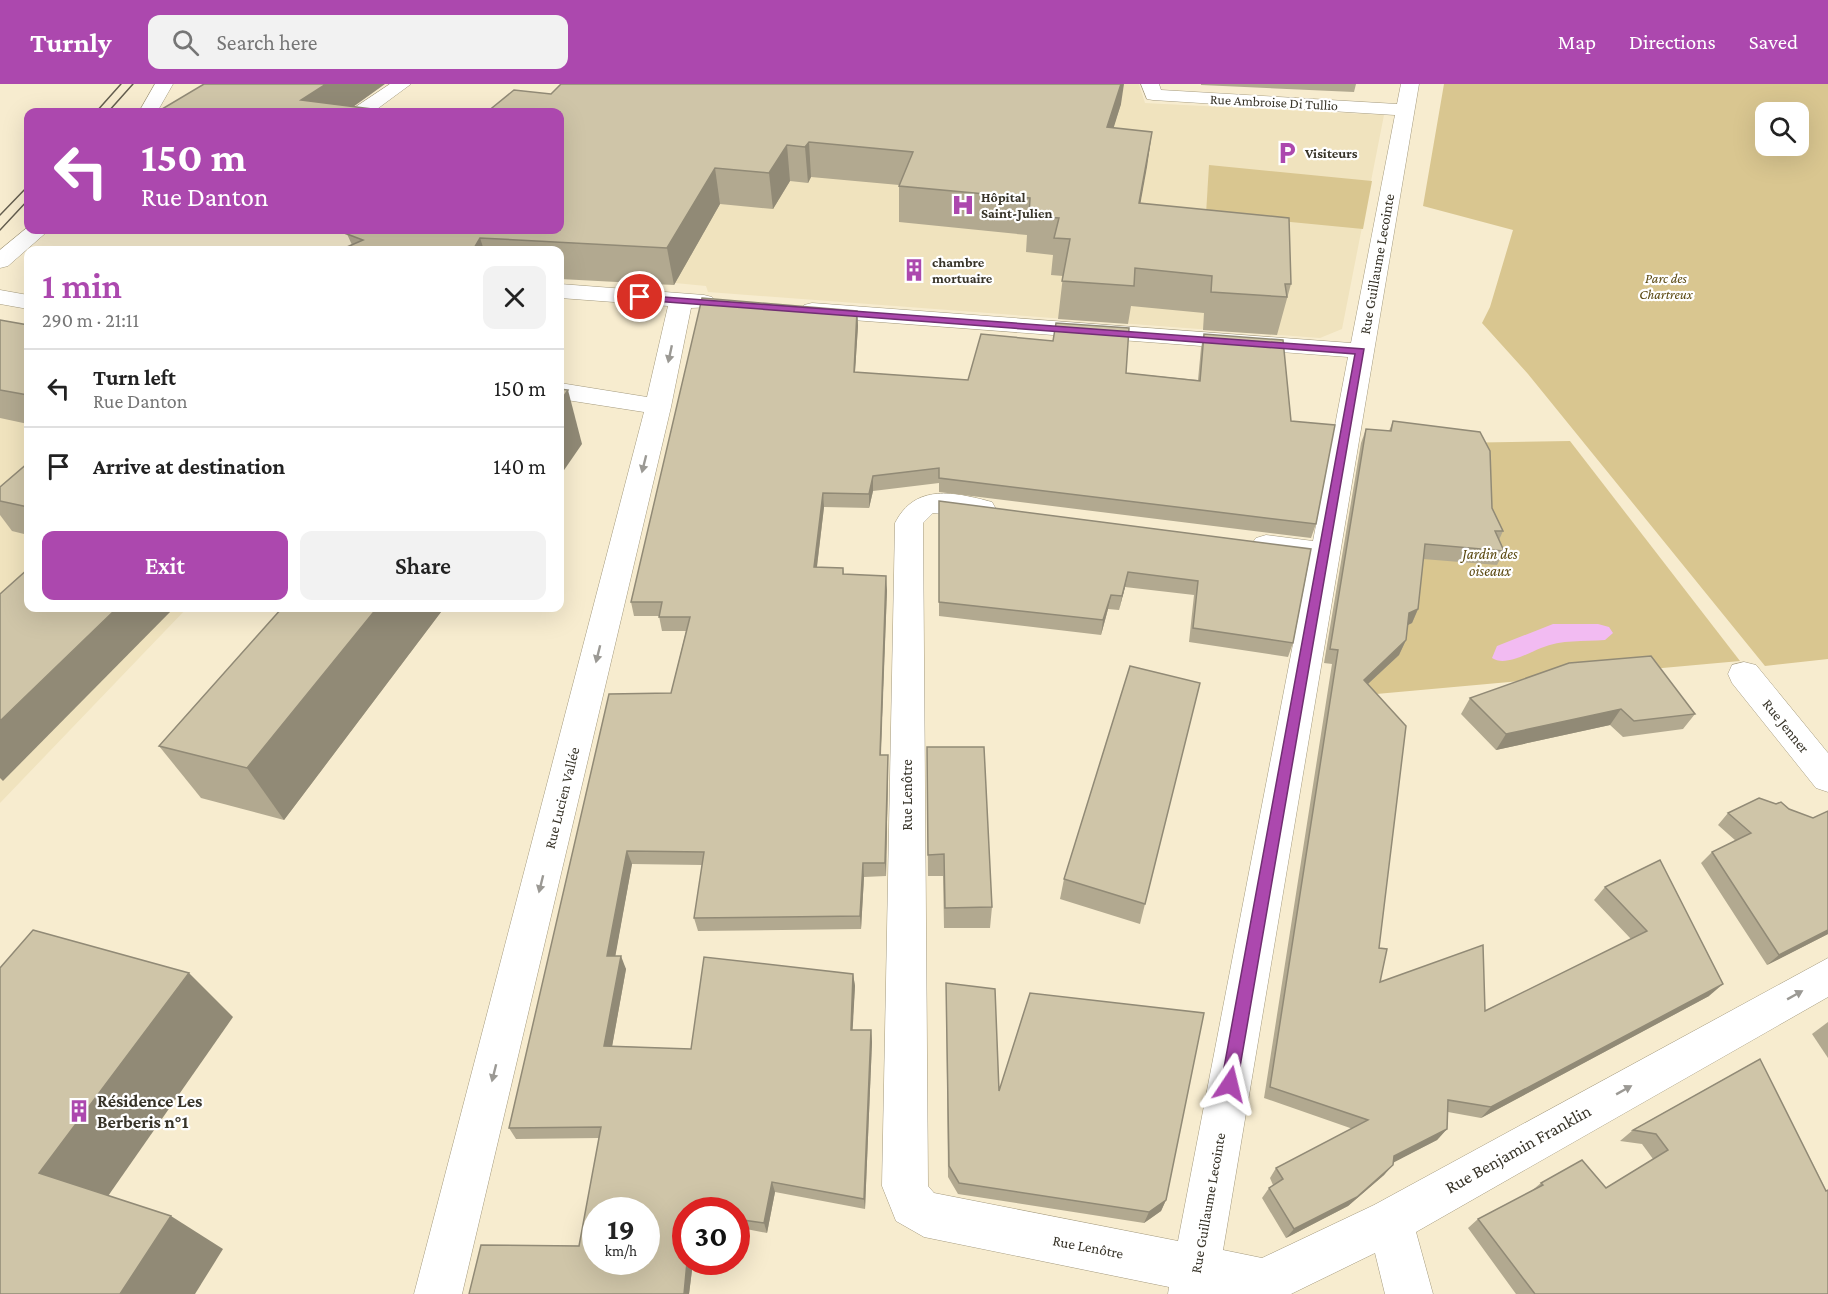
<!DOCTYPE html>
<html lang="en">
<head>
<meta charset="utf-8">
<style>
  :root { --surface:#fff; --page:#f2f2f2; --text:#222; --muted:#767676; --line:#e0e0e0; --accent:#ac48ae }
  body { margin:0; font-family:"Crimson Pro",serif; background:var(--page); color:var(--text); height:100vh; display:flex; flex-direction:column; font-size:22px; white-space:nowrap }
  * { box-sizing:border-box; margin:0 }
  p { font-size:20px; color:var(--muted) }
  .icon { flex:none; width:33px; height:33px; fill:none; stroke:currentColor; stroke-width:2; stroke-linecap:round; stroke-linejoin:round }
  .map { position:relative; flex:1; overflow:hidden }
  .drawer { position:absolute; left:24px; top:162px; width:540px; height:366px; display:flex; flex-direction:column; background:var(--surface); border-radius:12px; box-shadow:0 6px 24px #0002 }
  .drawer>* { flex:none }
  .banner { position:absolute; left:24px; top:24px; width:540px; height:126px; border-radius:12px; box-shadow:0 6px 24px #0002; background:#ac48ae; color:#fff; overflow:hidden }
  .controls { position:absolute; left:1755px; top:18px; display:grid; gap:12px }
  .controls a { display:grid; place-items:center; width:54px; height:54px; border-radius:12px; background:var(--surface); box-shadow:0 6px 24px #0002; font-size:30px }
  .speed { position:absolute; left:582px; top:1113px; display:flex; gap:12px; font-size:30px; font-weight:700; text-align:center }
  .speed>* { display:grid; place-content:center; width:78px; height:78px; border-radius:50%; background:var(--surface); box-shadow:0 6px 24px #0002; line-height:1 }
  .speed small { font-size:15px; font-weight:400 }
  .speed .limit { border:9px solid #d22; background:#fff; color:#111 }
  .pin { position:absolute; display:grid; place-items:center; width:51px; height:51px; color:#fff; margin:-26px; border:3px solid #fff; border-radius:50%; box-shadow:0 2px 6px #0007 }
  .me { position:absolute; width:66px; margin:-33px; rotate:10deg; stroke-linejoin:round; filter:drop-shadow(0 0 4px #0008) }
  .turn { display:flex; align-items:center; gap:21px; height:126px; padding:0 18px; font-size:27px }
  .turn .icon { width:78px; height:78px; stroke-width:2.5 }
  .turn b { display:block; font-size:42px; line-height:51px }
  .round { display:grid; place-items:center; flex:none; width:63px; height:63px; border-radius:12px; background:var(--page) }
  .summary { display:flex; align-items:center; justify-content:space-between; height:102px; padding:0 18px }
  h1 { font-size:36px; font-weight:600; line-height:45px; color:var(--accent) }
  .primary-button { display:flex; gap:12px; margin-top:auto; padding:12px 18px }
  .primary-button a { flex:1; height:69px; border-radius:12px; background:var(--accent); color:#fff; font-size:24px; font-weight:600; line-height:69px; text-align:center }
  .primary-button a+a { background:var(--page); color:var(--text) }
  ul { padding:0; list-style:none }
  li { display:flex; align-items:center; gap:18px; height:78px; padding:0 18px; border-top:2px solid var(--line) }
  li div { flex:1 }
  li b { display:block; font-size:22px }
  li em { font-style:normal }
  header { display:flex; align-items:center; gap:36px; box-sizing:border-box; height:84px; padding:0 30px; background:var(--accent); color:#fff }
  header strong { font-size:28px }
  nav { display:flex; gap:33px; margin-inline-start:auto; font-size:21px }
  .search { width:420px; height:54px; background:var(--page); display:flex; align-items:center; gap:15px; box-sizing:border-box; padding:0 21px; border-radius:12px; color:var(--muted); font-size:22px }
  .map>svg:first-child { display:block }
  .built { fill:#f0e3be }
  .green { fill:#d9c690; fill-rule:evenodd }
  .water { fill:#f2bbf2 }
  .lines { fill:none; stroke-linecap:round; stroke-linejoin:round }
  .minor-casing { stroke:#a49a7e; stroke-width:1 }
  .minor { fill:#fff; fill-rule:evenodd }
  .tram { stroke:#635d4e; stroke-width:1.5 }
  .wall { fill:#b2a990 }
  .shaded-wall { fill:#918a76 }
  .building { fill:#cfc5a8; stroke:#918a76; stroke-width:1.5; fill-rule:evenodd }
  .oneway { fill:#9b9994 }
  .route { fill:#ac48ae; stroke:#702f71; stroke-width:1.5 }
  .labels { text-anchor:middle; stroke-width:4.5; stroke-linejoin:round; paint-order:stroke }
  .far-street-label { font-size:14px; fill:#373328; stroke:#fff }
  .far-poi-label { font-size:14px; font-weight:bold; fill:#373328; stroke:#fff; text-anchor:start }
  .far-park-label { font-size:14px; font-style:italic; fill:#5a4810; stroke:#fff }
  .street-label { font-size:15px; fill:#373328; stroke:#fff }
  .park-label { font-size:15px; font-style:italic; fill:#5a4810; stroke:#fff }
  .near-poi-label { font-size:18px; font-weight:bold; fill:#373328; stroke:#fff; text-anchor:start }
  .near-street-label { font-size:18px; fill:#373328; stroke:#fff }
</style>
</head>
<body>
<header>
<strong>Turnly</strong>
<div class="search"><svg class="icon" aria-label="search" viewBox="0 0 24 24"><circle cx="10" cy="10" r="6"/><path d="M15 15l6 6"/></svg>Search here</div>
<nav><a>Map</a><a>Directions</a><a>Saved</a></nav>
</header>
<div class="map">
<svg width="1828" height="1210" viewBox="0 0 1828 1210">
  <rect width="100%" height="100%" fill="#f7eccf"/>
  <g class="built">
    <polygon points="603,0 1139,0 1145,19 1384,31 1342,245 1320,254 708,208 706,202 675,199 665,201 560,166 442,166 560,146"/>
    <polygon points="0,247 28,252 28,524 187,524 0,719"/>
  </g>
  <g class="green">
    <path d="M 1444,0 L 1828,0 L 1828,575 L 1765,582 L 1528,290 L 1482,239 L 1490,223 L 1513,146 L 1423,122 ZM 1766,28 L 1798,28 L 1798,62 L 1766,62 Z"/>
    <polygon points="1209,81 1372,97 1363,145 1206,130"/>
    <polygon points="1570,357 1740,577 1332,614 1452,359"/>
  </g>
  <path class="water" d="M 1553,540 L 1598,540 L 1609,543 L 1613,549 L 1605,556 C 1583,558 1562,555 1541,564 C 1528,569 1505,583 1492,574 L 1497,562 Z"/>
  <g class="lines">
    <g class="minor-casing">
      <g id="minor">
        <polygon points="155,0 173,0 157,28 139,28"/>
        <polygon points="390,0 411,0 373,28 352,28 354,24"/>
        <path d="M 1141,0 L 1159,0 L 1161,6 L 1397,20 L 1401,0 L 1419,0 L 1223,1166 L 1262,1174 L 1374,1121 L 1828,874 L 1828,913 L 1416,1148 L 1433,1210 L 1385,1210 L 1375,1169 L 1291,1210 L 1168,1210 L 1169,1203 L 924,1153 L 896,1137 L 882,1102 L 895,439 C 915,399 955,408 992,418 L 996,425 L 992,432 L 982,434 L 933,429 L 923,439 L 928,1102 L 934,1109 L 1178,1157 L 1309,477 L 1256,468 L 1251,461 L 1256,454 L 1266,451 L 1313,457 L 1348,273 L 812,233 L 804,231 L 800,226 L 804,221 L 812,219 L 1351,259 L 1395,31 L 1153,16 L 1147,15 Z"/>
        <polygon points="28,143 28,146 49,146 8,182 0,184 0,166"/>
        <polygon points="560,200 704,211 712,213 716,218 712,223 691,224 671,323 462,1210 414,1210 644,328 560,315 560,299 647,313 668,222 560,214"/>
        <polygon points="0,206 28,211 28,225 0,220"/>
        <polygon points="1744,578 1756,581 1828,669 1828,708 1816,704 1732,599 1728,590 1732,581"/>
      </g>
    </g>
    <use href="#minor" class="minor"/>
    <g class="tram">
      <polyline points="96,28 121,0"/>
      <polyline points="108,28 133,0"/>
      <polyline points="0,131 28,102"/>
      <polyline points="0,146 28,116"/>
    </g>
  </g>
  <g class="wall">
    <polygon points="1201,0 1356,0 1354,8 1201,1"/>
    <polygon points="551,10 1121,20 1113,44 1152,48 1140,119 1291,200 1277,251 1203,246 1204,229 1131,222 1128,240 1058,235 1063,192 1051,191 1053,171 1026,168 1027,151 899,138 899,101 811,93 808,99 790,97 773,125 720,120 674,201 560,195 560,166 340,166 352,161 347,150 359,146 353,146 560,146"/>
    <polygon points="857,227 858,242 855,288 968,296 1126,289 1198,296 1201,264 1204,250 1291,337 1316,440 1311,454 939,408 939,399 873,407 869,424 824,423 817,483 843,484 844,490 887,506 881,671 888,685 886,792 864,793 861,845 698,847 694,834 702,781 632,780 615,872 626,885 612,962 691,965 853,890 855,902 852,946 871,946 872,958 865,1125 775,1108 767,1149 736,1143 736,1126 686,1126 686,1178 693,1178 689,1210 579,1162 599,1054 516,1055 509,1044 671,609 686,547 662,547 659,532 634,532 631,518"/>
    <polygon points="0,236 28,241 28,340 0,334"/>
    <polygon points="1393,337 1492,424 1503,447 1499,456 1504,467 1497,481 1423,475 1418,525 1412,539 1407,541 1406,556 1399,571 1368,600 1380,898 1485,927 1631,855 1594,816 1605,803 1660,776 1709,912 1481,1034 1448,1028 1447,1045 1437,1056 1393,1078 1384,1091 1348,1122 1286,1154 1262,1114 1269,1104 1273,1101 1270,1094 1276,1084 1353,1045 1264,1014 1332,580 1324,579 1361,359 1366,345 1389,347"/>
    <polygon points="28,379 28,451 12,447 0,431 0,403"/>
    <polygon points="939,417 1311,465 1293,559 1288,573 1189,558 1194,511 1125,503 1119,526 1108,525 1101,551 939,532"/>
    <polygon points="282,524 444,524 284,736 201,714 159,662"/>
    <polygon points="1470,614 1695,630 1683,645 1623,653 1610,641 1496,666 1461,630"/>
    <polygon points="927,663 992,823 990,844 944,844 943,792 928,792"/>
    <polygon points="1828,727 1828,850 1767,881 1701,779 1712,768 1736,757 1718,741 1728,729 1813,734"/>
    <polygon points="1064,795 1145,820 1140,840 1060,815"/>
    <polygon points="946,899 999,1007 1166,1116 1161,1127 1144,1139 958,1110 948,1093"/>
    <polygon points="1828,938 1828,974 1812,950"/>
    <polygon points="1760,975 1826,1106 1828,1210 1516,1210 1468,1144 1478,1135 1529,1109 1541,1099 1606,1104 1653,1075 1642,1060 1620,1057 1633,1046"/>
  </g>
  <g class="shaded-wall">
    <polygon points="326,0 385,0 346,28 301,16"/>
    <polygon points="1121,0 1124,0 1121,20 1103,78 1107,43"/>
    <polygon points="1152,48 1147,83 1134,155 1139,119"/>
    <polygon points="809,58 811,93 808,99 805,63"/>
    <polygon points="787,61 790,97 773,125 769,89"/>
    <polygon points="715,84 720,120 674,201 667,164"/>
    <polygon points="480,154 484,166 473,166"/>
    <polygon points="857,227 858,242 854,302 854,288"/>
    <polygon points="568,306 582,360 560,392 560,318"/>
    <polygon points="873,392 873,407 869,424 869,410"/>
    <polygon points="823,409 824,423 815,498 814,483"/>
    <polygon points="1128,488 1125,503 1119,526 1122,512"/>
    <polygon points="886,492 887,506 880,685 880,671"/>
    <polygon points="1111,511 1108,525 1101,551 1103,536"/>
    <polygon points="117,524 174,524 3,697 0,694 0,637"/>
    <polygon points="377,524 444,524 284,736 247,684"/>
    <polygon points="1418,525 1412,539 1402,544 1409,529"/>
    <polygon points="1406,556 1399,571 1357,610 1364,596"/>
    <polygon points="1621,625 1610,641 1496,666 1506,650"/>
    <polygon points="888,671 888,685 886,792 885,779"/>
    <polygon points="627,767 632,780 613,885 607,872"/>
    <polygon points="863,779 864,793 861,845 860,832"/>
    <polygon points="1828,846 1828,850 1767,881 1779,871"/>
    <polygon points="621,872 626,885 610,974 604,962"/>
    <polygon points="189,889 233,933 99,1125 39,1089"/>
    <polygon points="853,890 855,902 852,958 851,946"/>
    <polygon points="1723,900 1709,912 1481,1034 1491,1023"/>
    <polygon points="871,946 872,958 865,1125 864,1115"/>
    <polygon points="1447,1045 1437,1056 1385,1083 1394,1072"/>
    <polygon points="1393,1081 1384,1091 1348,1122 1286,1154 1294,1145"/>
    <polygon points="772,1098 775,1108 767,1149 764,1139"/>
    <polygon points="1166,1116 1161,1127 1144,1139 1149,1128"/>
    <polygon points="171,1132 223,1165 195,1210 120,1210"/>
    <polygon points="687,1178 693,1178 689,1210 684,1210"/>
  </g>
  <g class="building">
    <polygon points="204,0 326,0 301,16 396,28 157,28"/>
    <polygon points="561,0 1121,0 1107,43 1152,48 1139,119 1289,134 1291,200 1285,200 1287,213 1211,208 1212,192 1135,184 1134,202 1062,197 1070,155 1054,154 1059,134 1029,132 1030,114 899,102 913,68 809,58 805,63 787,61 769,89 715,84 667,164 480,154 473,166 340,166 363,156 347,150 362,146 560,146 560,28 487,28 514,6 551,10"/>
    <path d="M 702,214 L 857,227 L 854,288 L 968,296 L 981,250 L 1053,257 L 1056,239 L 1129,244 L 1126,289 L 1200,297 L 1204,250 L 1283,256 L 1291,337 L 1335,341 L 1316,440 L 939,394 L 939,384 L 873,392 L 869,410 L 823,409 L 814,483 L 843,484 L 843,490 L 886,492 L 880,671 L 888,671 L 885,779 L 863,779 L 860,832 L 694,834 L 704,768 L 627,767 L 607,872 L 621,872 L 604,962 L 691,965 L 704,873 L 853,890 L 851,946 L 871,946 L 864,1115 L 772,1098 L 764,1139 L 736,1135 L 736,1126 L 686,1126 L 686,1178 L 687,1178 L 684,1210 L 469,1210 L 481,1161 L 579,1162 L 601,1043 L 509,1044 L 609,610 L 671,609 L 690,533 L 659,533 L 662,518 L 631,518 ZM 596,1126 L 646,1126 L 646,1178 L 596,1178 Z"/>
    <polygon points="0,236 28,241 28,311 0,306"/>
    <polygon points="560,305 568,306 560,318"/>
    <polygon points="1393,337 1480,348 1490,367 1492,424 1503,447 1495,447 1504,467 1425,460 1418,525 1409,529 1406,556 1364,596 1406,642 1379,864 1387,865 1380,898 1483,861 1485,927 1647,847 1605,803 1660,776 1723,900 1491,1023 1448,1016 1447,1045 1394,1072 1393,1081 1357,1113 1294,1145 1269,1104 1283,1095 1276,1084 1368,1036 1270,1003 1338,566 1330,565 1366,345 1391,347"/>
    <polygon points="28,379 28,423 0,417 0,403"/>
    <polygon points="939,417 1311,465 1293,559 1193,544 1198,497 1128,488 1122,512 1111,511 1103,536 939,518"/>
    <polygon points="28,485 28,524 117,524 0,637 0,510"/>
    <polygon points="282,524 377,524 247,684 159,662"/>
    <polygon points="1651,572 1695,630 1634,637 1621,625 1506,650 1470,614 1569,579"/>
    <polygon points="1130,582 1200,599 1145,820 1064,795"/>
    <polygon points="927,663 984,663 992,823 945,824 944,770 928,771"/>
    <polygon points="1759,714 1776,720 1781,718 1789,725 1813,734 1828,727 1828,846 1779,871 1712,768 1751,749 1728,729"/>
    <polygon points="33,846 189,889 39,1089 171,1132 120,1210 0,1210 0,884"/>
    <polygon points="946,899 995,905 999,1007 1030,909 1204,929 1166,1116 1149,1128 959,1099 949,1082"/>
    <polygon points="1760,975 1826,1107 1828,1106 1828,1210 1535,1210 1478,1135 1543,1101 1541,1099 1582,1076 1606,1104 1668,1066 1656,1050 1633,1046"/>
  </g>
  <defs><path id="oneway-solid" d="M-6-.8H1V-3.2L6.5 0L1 3.2V.8H-6Z" transform="scale(1.5)"/></defs>
  <g class="oneway">
    <use href="#oneway-solid" transform="translate(670 270) rotate(102)"/>
    <use href="#oneway-solid" transform="translate(644 380) rotate(104)"/>
    <use href="#oneway-solid" transform="translate(598 570) rotate(104)"/>
    <use href="#oneway-solid" transform="translate(541 800) rotate(104)"/>
    <use href="#oneway-solid" transform="translate(1795 911) rotate(-29)"/>
    <use href="#oneway-solid" transform="translate(494 989) rotate(104)"/>
    <use href="#oneway-solid" transform="translate(1624 1006) rotate(-29)"/>
  </g>
  <polygon class="route" points="637,211 1364,265 1236,1006 1230,1009 1224,1006 1221,1000 1355,270 640,216 637,215"/>
  <defs>
    <g id="parking-bare" transform="scale(1.8)"><path d="M-3.5-5.5H1a3.5 3.5 0 0 1 0 7H-1V5.5H-3.5ZM-1-3.4V-.6H.8a1.4 1.4 0 0 0 0-2.8Z" fill="#ac48ae" stroke="#fff" stroke-width="2.5" paint-order="stroke"/></g>
    <g id="hospital-bare" transform="scale(1.8)"><path d="M-5-5h3v3.5h4V-5h3V5h-3V1.5h-4V5h-3Z" fill="#ac48ae" stroke="#fff" stroke-width="2.5" paint-order="stroke"/></g>
    <g id="building-bare" transform="scale(1.8)"><path d="M-4-6H4V6H1V3H-1V6H-4ZM-2.5-4.3h1.7v1.8h-1.7ZM.8-4.3h1.7v1.8H.8ZM-2.5-1h1.7V.8h-1.7ZM.8-1h1.7V.8H.8Z" fill="#ac48ae" stroke="#fff" stroke-width="2.5" paint-order="stroke"/></g>
  </defs>
  <g fill-rule="evenodd">
    <use href="#parking-bare" x="1287" y="69"/>
    <use href="#hospital-bare" x="963" y="121"/>
    <use href="#building-bare" x="914" y="186"/>
    <use href="#building-bare" x="79" y="1027"/>
  </g>
  <g class="labels">
    <g class="far-street-label">
      <text transform="translate(1274 18) rotate(3)" y="5">Rue Ambroise Di Tullio</text>
    </g>
    <g class="far-poi-label">
      <text x="1305" y="74">Visiteurs</text>
      <text x="981" y="118">Hôpital<tspan x="981" dy="16">Saint-Julien</tspan></text>
      <text x="932" y="183">chambre<tspan x="932" dy="16">mortuaire</tspan></text>
    </g>
    <g class="far-park-label">
      <text x="1666" y="199">Parc des<tspan x="1666" dy="16">Chartreux</tspan></text>
    </g>
    <g class="street-label">
      <text transform="translate(1377 180) rotate(-80)" y="5">Rue Guillaume Lecointe</text>
      <text transform="translate(1786 642) rotate(51)" y="5">Rue Jenner</text>
      <text transform="translate(907 711) rotate(-90)" y="5">Rue Lenôtre</text>
      <text transform="translate(562 714) rotate(-76)" y="5">Rue Lucien Vallée</text>
      <text transform="translate(1208 1119) rotate(-80)" y="5">Rue Guillaume Lecointe</text>
      <text transform="translate(1088 1163) rotate(11)" y="5">Rue Lenôtre</text>
    </g>
    <g class="park-label">
      <text x="1490" y="475">Jardin des<tspan x="1490" dy="17">oiseaux</tspan></text>
    </g>
    <g class="near-poi-label">
      <text x="97" y="1023">Résidence Les<tspan x="97" dy="21">Berberis n°1</tspan></text>
    </g>
    <g class="near-street-label">
      <text transform="translate(1518 1065) rotate(-29)" y="6">Rue Benjamin Franklin</text>
    </g>
  </g>
</svg>
<div class="controls">
<a><svg class="icon" aria-label="search" viewBox="0 0 24 24"><circle cx="10" cy="10" r="6"/><path d="M15 15l6 6"/></svg></a>
</div>
<div class="speed"><div>19<small>km/h</small></div><div class="limit">30</div></div>
<div class="pin" style="left:640px;top:213px;background:#d93025"><svg class="icon" aria-label="arrive" viewBox="0 0 24 24"><path d="M6 21V4h12l-3 4 3 4H6"/></svg></div>
<svg class="me" style="left:1230px;top:1000px" viewBox="-20 -20 40 40"><path d="M0-17L14 15 0 8-14 15z" fill="#ac48ae" stroke="#fff" stroke-width="4"/></svg>
<div class="banner">
<div class="turn"><svg class="icon" aria-label="left" viewBox="0 0 24 24"><path d="M17 20v-9H6M10 6l-5 5 5 5"/></svg><div><b>150 m</b>Rue Danton</div></div>
</div>
<section class="drawer">
<div class="summary"><div><h1>1 min</h1><p>290 m · 21:11</p></div><a class="round"><svg class="icon" aria-label="close" viewBox="0 0 24 24"><path d="M6 6l12 12M18 6L6 18"/></svg></a></div>
<ul>
<li><svg class="icon" aria-label="left" viewBox="0 0 24 24"><path d="M17 20v-9H6M10 6l-5 5 5 5"/></svg><div><b>Turn left</b><p>Rue Danton</p></div><em>150 m</em></li>
<li><svg class="icon" aria-label="arrive" viewBox="0 0 24 24"><path d="M6 21V4h12l-3 4 3 4H6"/></svg><div><b>Arrive at destination</b></div><em>140 m</em></li>
</ul>
<div class="primary-button"><a>Exit</a><a>Share</a></div>
</section>
</div>
</body>
</html>
